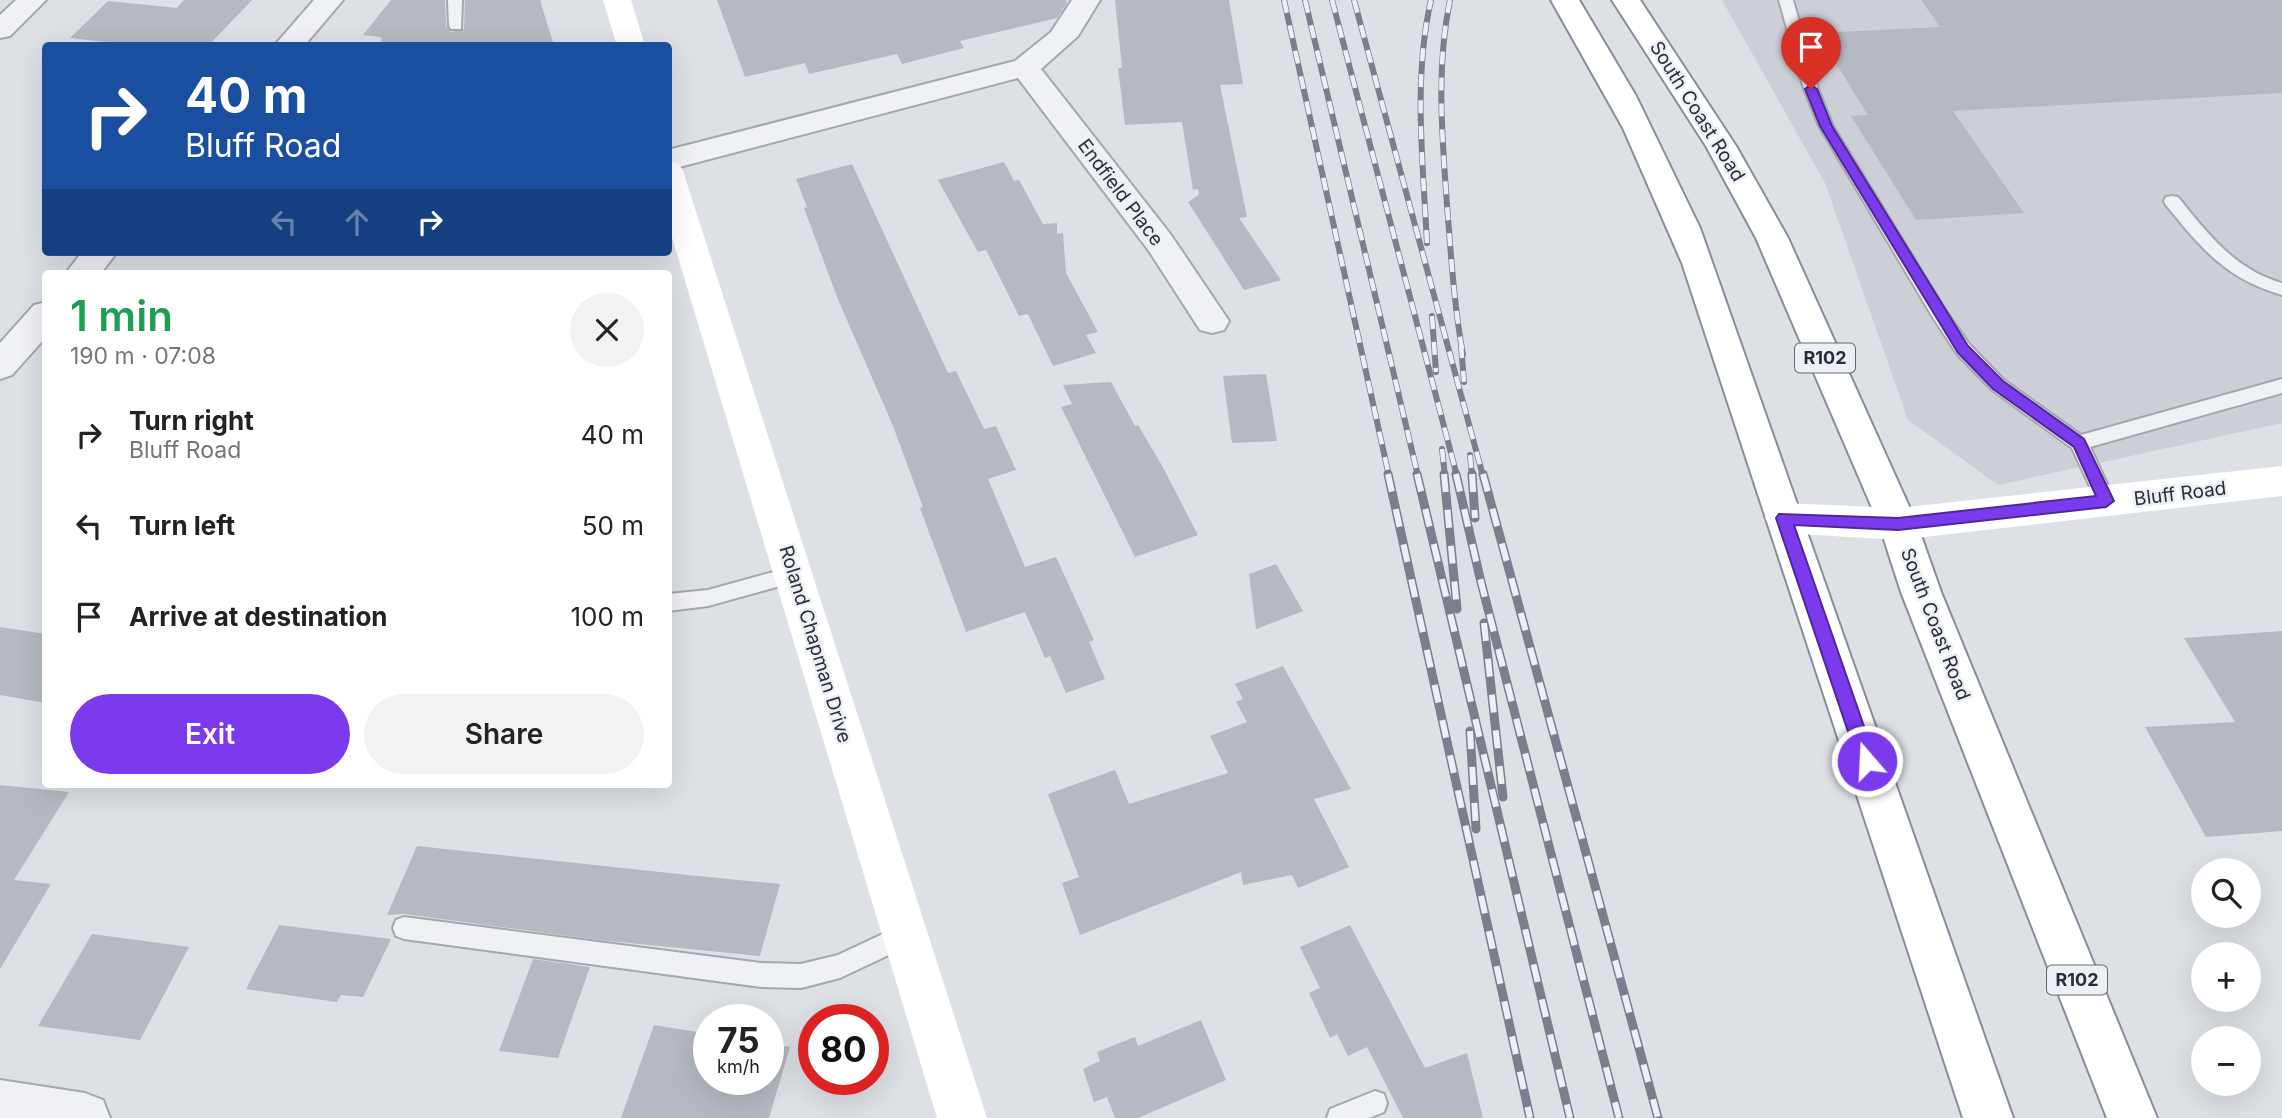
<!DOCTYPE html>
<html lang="en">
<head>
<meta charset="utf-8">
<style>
  :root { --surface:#fff; --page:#f2f2f2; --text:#222; --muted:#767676; --accent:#7c3aed }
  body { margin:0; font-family:Inter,sans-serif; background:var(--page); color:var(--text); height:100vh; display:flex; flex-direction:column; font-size:26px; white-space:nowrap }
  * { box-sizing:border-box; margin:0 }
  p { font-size:23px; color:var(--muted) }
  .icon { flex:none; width:38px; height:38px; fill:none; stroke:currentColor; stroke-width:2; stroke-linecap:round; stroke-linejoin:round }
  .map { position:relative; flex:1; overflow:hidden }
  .sheet { position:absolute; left:42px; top:270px; width:630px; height:518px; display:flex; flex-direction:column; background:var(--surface); border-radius:7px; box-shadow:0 7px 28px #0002 }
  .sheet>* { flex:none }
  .guide { position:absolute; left:42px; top:42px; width:630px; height:214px; border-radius:7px; box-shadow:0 7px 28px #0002; background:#1a4fa0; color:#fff; overflow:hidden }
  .tools { position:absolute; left:2191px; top:858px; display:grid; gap:14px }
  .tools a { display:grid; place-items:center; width:70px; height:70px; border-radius:50%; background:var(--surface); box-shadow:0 7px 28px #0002; font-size:35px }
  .speed { position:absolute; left:693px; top:1004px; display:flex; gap:14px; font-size:35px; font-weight:700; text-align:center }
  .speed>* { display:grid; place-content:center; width:91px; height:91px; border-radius:50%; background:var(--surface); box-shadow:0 7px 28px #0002; line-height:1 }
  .speed small { font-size:18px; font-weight:400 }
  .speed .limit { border:10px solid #d22; background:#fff; color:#111 }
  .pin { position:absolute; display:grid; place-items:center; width:60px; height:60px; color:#fff; margin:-72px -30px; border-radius:50% 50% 50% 0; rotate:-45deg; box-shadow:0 0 7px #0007 }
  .pin .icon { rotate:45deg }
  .me { position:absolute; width:77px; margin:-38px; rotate:341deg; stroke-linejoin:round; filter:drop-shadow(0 0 5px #0008) }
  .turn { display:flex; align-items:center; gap:24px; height:147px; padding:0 28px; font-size:32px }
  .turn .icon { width:91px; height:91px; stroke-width:2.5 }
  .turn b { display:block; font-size:49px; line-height:60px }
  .lanes { display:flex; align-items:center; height:66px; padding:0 28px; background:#0003; justify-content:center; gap:35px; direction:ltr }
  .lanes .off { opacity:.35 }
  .round { display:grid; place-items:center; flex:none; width:74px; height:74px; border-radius:37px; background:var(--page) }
  .headline { display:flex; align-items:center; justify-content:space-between; height:119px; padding:0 28px }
  h1 { font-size:42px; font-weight:600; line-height:52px; color:#1e9e55 }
  .cta { display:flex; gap:14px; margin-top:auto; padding:14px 28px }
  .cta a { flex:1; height:80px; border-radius:42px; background:var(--accent); color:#fff; font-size:28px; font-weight:600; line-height:80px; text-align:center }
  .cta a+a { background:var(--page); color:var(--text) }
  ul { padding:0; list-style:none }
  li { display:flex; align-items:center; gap:21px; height:91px; padding:0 28px }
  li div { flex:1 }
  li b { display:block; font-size:26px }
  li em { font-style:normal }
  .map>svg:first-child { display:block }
  .built { fill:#cccfd6 }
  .building { fill:#b5b9c1 }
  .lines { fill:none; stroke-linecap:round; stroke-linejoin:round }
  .lane-casing { stroke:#a3a7ae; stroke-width:4 }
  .street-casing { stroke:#a3a7ae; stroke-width:4 }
  .highway-casing { stroke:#878d9a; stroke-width:4 }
  .lane { fill:#eff1f4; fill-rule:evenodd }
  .street { fill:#eff1f4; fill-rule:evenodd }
  .secondary { fill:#fff; fill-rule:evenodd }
  .highway { fill:#fff; fill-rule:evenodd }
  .rail-far1-casing { stroke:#797f8d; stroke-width:6 }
  .rail-casing { stroke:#797f8d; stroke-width:9 }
  .rail-far1 { stroke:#eceff3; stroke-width:4.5; stroke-dasharray:13; stroke-linecap:butt }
  .rail { stroke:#eceff3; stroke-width:6; stroke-dasharray:18; stroke-linecap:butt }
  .route { fill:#7c3aed; stroke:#51269a; stroke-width:2 }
  .labels { text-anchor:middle; stroke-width:5; stroke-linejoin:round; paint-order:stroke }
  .shield { fill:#eceff3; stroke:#646872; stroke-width:2 }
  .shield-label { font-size:18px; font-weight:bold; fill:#292e3a }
  .street-label { font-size:19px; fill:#292e3a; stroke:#eceff3 }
</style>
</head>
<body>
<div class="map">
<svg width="2282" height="1118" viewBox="0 0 2282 1118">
  <rect width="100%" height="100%" fill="#dde0e5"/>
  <polygon class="built" points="1722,0 2282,0 2282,423 1998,485 1908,420 1825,183"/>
  <g class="building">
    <polygon points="184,0 252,0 208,46 142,46 70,38 108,1 177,8"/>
    <polygon points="391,0 445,0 446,26 451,32 464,29 465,0 540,0 554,46 382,46 381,37 363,35"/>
    <polygon points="717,0 1066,0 1067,3 1057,18 960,41 964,48 902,64 897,54 809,74 805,63 745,77"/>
    <polygon points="1115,0 1229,0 1243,84 1220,85 1247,217 1239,218 1281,280 1244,290 1188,202 1199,195 1198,189 1193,190 1182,122 1125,125 1118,68 1122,68"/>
    <polygon points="1921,0 2282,0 2282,93 1953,111 2024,213 1916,220 1851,116 1868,115 1817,33 1940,27"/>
    <polygon points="1004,162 1014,181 1019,180 1043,224 1057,223 1057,234 1063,233 1066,273 1098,332 1086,335 1096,353 1053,366 1028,314 1019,316 986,250 978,252 938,180"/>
    <polygon points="852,164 948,373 956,371 984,429 996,426 1016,470 988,479 1025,567 1056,557 1094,640 1089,642 1105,679 1066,693 1050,656 1045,658 1025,612 966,632 920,508 923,507 893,426 837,297 804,208 807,207 796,179"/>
    <polygon points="1266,374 1277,441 1232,443 1223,376"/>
    <polygon points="1111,382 1135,426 1138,425 1160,462 1198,535 1135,557 1061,407 1072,404 1063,385"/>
    <polygon points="1276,564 1303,611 1256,629 1249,574"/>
    <polygon points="0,627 46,634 46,703 0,695"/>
    <polygon points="2282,631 2282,831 2206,837 2145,727 2235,722 2184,638"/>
    <polygon points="1283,666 1351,789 1314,799 1349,867 1298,888 1292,875 1243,885 1241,872 1080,935 1062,883 1079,877 1048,794 1115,770 1129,804 1228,773 1210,736 1247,722 1236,702 1243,699 1235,684"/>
    <polygon points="0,785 69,792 14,880 51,884 0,969"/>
    <polygon points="417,846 688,875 780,884 760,956 599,940 404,914 387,915"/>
    <polygon points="279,925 391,939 363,997 341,995 337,1002 246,989"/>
    <polygon points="1350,925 1425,1068 1467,1053 1483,1118 1403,1118 1367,1047 1348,1056 1337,1034 1330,1038 1309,993 1320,988 1300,947"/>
    <polygon points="92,934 189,947 140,1040 38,1026"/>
    <polygon points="533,959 590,967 558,1058 499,1051"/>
    <polygon points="1201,1020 1226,1080 1138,1118 1115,1118 1107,1097 1094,1102 1083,1069 1100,1061 1097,1052 1135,1037 1138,1046"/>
    <polygon points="654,1025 709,1034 709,1080 768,1080 768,1044 790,1047 769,1118 621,1118"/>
  </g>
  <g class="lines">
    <g class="lane-casing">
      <g id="lane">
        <polygon points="448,0 462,0 461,29 451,29 449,26"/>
        <polygon points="1779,0 1793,0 1818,89 1833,126 1944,308 1969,344 2004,380 2081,435 2282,379 2282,393 2090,447 2115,501 2113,506 2106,509 2099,506 2072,448 1992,390 1957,354 1932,316 1819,126 1804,89"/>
        <path d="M 2172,196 L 2178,197 C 2207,233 2235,270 2282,283 L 2282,295 C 2226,279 2202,249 2166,205 L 2164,201 L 2166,197 Z"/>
        <polygon points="795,566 802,568 805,574 802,580 708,606 668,611 668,594 708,590"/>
        <polygon points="404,917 761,963 801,964 838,955 906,923 914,927 918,935 914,943 840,978 801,988 761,987 404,939 396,936 393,928 396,920"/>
        <polygon points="1375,1091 1384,1094 1387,1103 1384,1112 1369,1118 1327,1118 1330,1109"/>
      </g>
    </g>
    <g class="street-casing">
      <g id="street">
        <polygon points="16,0 46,0 10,36 0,38 0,15"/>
        <polygon points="314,0 343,0 304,46 274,46"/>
        <polygon points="1072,0 1100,0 1078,36 1041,69 1171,235 1229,321 1224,330 1212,333 1200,330 1149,251 1018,78 668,170 668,150 1015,61 1051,32"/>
        <polygon points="82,252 117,252 101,273 66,273"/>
        <polygon points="46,302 46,337 12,375 0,379 0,343 34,305"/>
        <polygon points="0,1080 85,1093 103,1100 110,1118 0,1118"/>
      </g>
    </g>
    <g class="highway-casing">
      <g id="highway">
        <polygon points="1551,0 1579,0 1636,96 1700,228 2013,1118 1963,1118 1682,263 1623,128"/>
        <polygon points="1612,0 1640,0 1736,146 1788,238 1917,524 1941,592 2157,1118 2107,1118 1901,592 1879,524 1756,238 1706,146"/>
      </g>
    </g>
    <use href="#lane" class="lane"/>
    <use href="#street" class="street"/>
    <g class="secondary">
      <polygon points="603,0 631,0 645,46 617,46"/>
      <polygon points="668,161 679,164 683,171 987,1118 937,1118 668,224"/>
      <polygon points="2282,466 2282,496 1898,540 1784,533 1771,529 1765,518 1771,507 1784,503 1898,508"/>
    </g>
    <use href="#highway" class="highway"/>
    <g class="rail-far1-casing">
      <g id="rail-far1">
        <polyline points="1284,0 1389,476"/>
        <polyline points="1305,0 1418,476"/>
        <polyline points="1332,0 1457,476"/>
        <polyline points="1354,0 1483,476"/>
        <path d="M 1450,0 C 1436,68 1442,135 1447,205 C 1451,255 1454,305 1463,355"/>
        <path d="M 1427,243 C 1423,162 1413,79 1431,0"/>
        <polyline points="1432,316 1436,372"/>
        <polyline points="1461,345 1464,382"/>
        <polyline points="1442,449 1445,476"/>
        <polyline points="1470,455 1472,476"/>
      </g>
    </g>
    <g class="rail-casing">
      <g id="rail">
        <polyline points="1388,474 1530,1118"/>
        <polyline points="1417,474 1570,1118"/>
        <polyline points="1444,474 1457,609"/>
        <polyline points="1456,474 1480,578 1619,1118"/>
        <polyline points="1472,474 1475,518"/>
        <polyline points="1483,474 1658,1118"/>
        <polyline points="1484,623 1503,797"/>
        <polyline points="1470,731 1476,829"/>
      </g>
    </g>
    <use href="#rail-far1" class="rail-far1"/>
    <use href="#rail" class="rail"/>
  </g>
  <polygon class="route" points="1811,85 1817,89 1832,126 1968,346 2003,381 2084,439 2114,501 2106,507 1898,530 1794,525 1876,761 1873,767 1867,770 1861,767 1858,761 1776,518 1779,514 1898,518 2096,496 2074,447 1993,389 1958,353 1820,126 1805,89"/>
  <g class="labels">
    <g class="shield">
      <rect x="1795" y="343.5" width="60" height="29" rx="5"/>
      <rect x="2047" y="965.5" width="60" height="29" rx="5"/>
    </g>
    <g class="shield-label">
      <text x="1825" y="364">R102</text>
      <text x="2077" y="986">R102</text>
    </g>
    <g class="street-label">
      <text transform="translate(1698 111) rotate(58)" y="7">South Coast Road</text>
      <text transform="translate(1121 192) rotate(53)" y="7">Endfield Place</text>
      <text transform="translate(2180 493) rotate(-7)" y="7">Bluff Road</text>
      <text transform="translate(1936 624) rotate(69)" y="7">South Coast Road</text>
      <text transform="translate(816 644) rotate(73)" y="7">Roland Chapman Drive</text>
    </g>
  </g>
</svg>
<div class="tools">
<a><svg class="icon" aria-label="search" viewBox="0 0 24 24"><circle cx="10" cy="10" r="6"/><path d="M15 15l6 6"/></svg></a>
<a>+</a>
<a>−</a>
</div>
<div class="speed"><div>75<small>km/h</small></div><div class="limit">80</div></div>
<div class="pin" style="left:1811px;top:89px;background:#d93025"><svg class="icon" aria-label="arrive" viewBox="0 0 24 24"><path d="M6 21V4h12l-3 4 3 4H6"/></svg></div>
<svg class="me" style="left:1867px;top:761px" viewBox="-20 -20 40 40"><circle r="17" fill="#7c3aed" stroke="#fff" stroke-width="3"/><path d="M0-11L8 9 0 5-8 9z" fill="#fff"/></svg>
<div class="guide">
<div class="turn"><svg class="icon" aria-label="right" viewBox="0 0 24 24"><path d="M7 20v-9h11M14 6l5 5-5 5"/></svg><div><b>40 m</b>Bluff Road</div></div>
<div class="lanes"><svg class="icon off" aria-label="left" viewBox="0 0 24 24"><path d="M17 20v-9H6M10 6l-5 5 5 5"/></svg><svg class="icon off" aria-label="ahead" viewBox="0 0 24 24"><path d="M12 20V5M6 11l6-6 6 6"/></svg><svg class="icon" aria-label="right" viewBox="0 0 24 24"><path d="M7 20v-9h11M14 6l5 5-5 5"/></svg></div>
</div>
<section class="sheet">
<div class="headline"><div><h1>1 min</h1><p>190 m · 07:08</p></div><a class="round"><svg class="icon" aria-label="close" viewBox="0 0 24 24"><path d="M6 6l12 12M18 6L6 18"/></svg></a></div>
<ul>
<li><svg class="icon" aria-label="right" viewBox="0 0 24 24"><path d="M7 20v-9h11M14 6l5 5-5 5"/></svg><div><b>Turn right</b><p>Bluff Road</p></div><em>40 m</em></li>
<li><svg class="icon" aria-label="left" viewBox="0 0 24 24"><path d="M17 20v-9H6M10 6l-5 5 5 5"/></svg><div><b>Turn left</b></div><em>50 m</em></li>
<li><svg class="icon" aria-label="arrive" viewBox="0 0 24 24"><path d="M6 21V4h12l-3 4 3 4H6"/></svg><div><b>Arrive at destination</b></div><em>100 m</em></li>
</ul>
<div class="cta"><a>Exit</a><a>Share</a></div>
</section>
</div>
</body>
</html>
